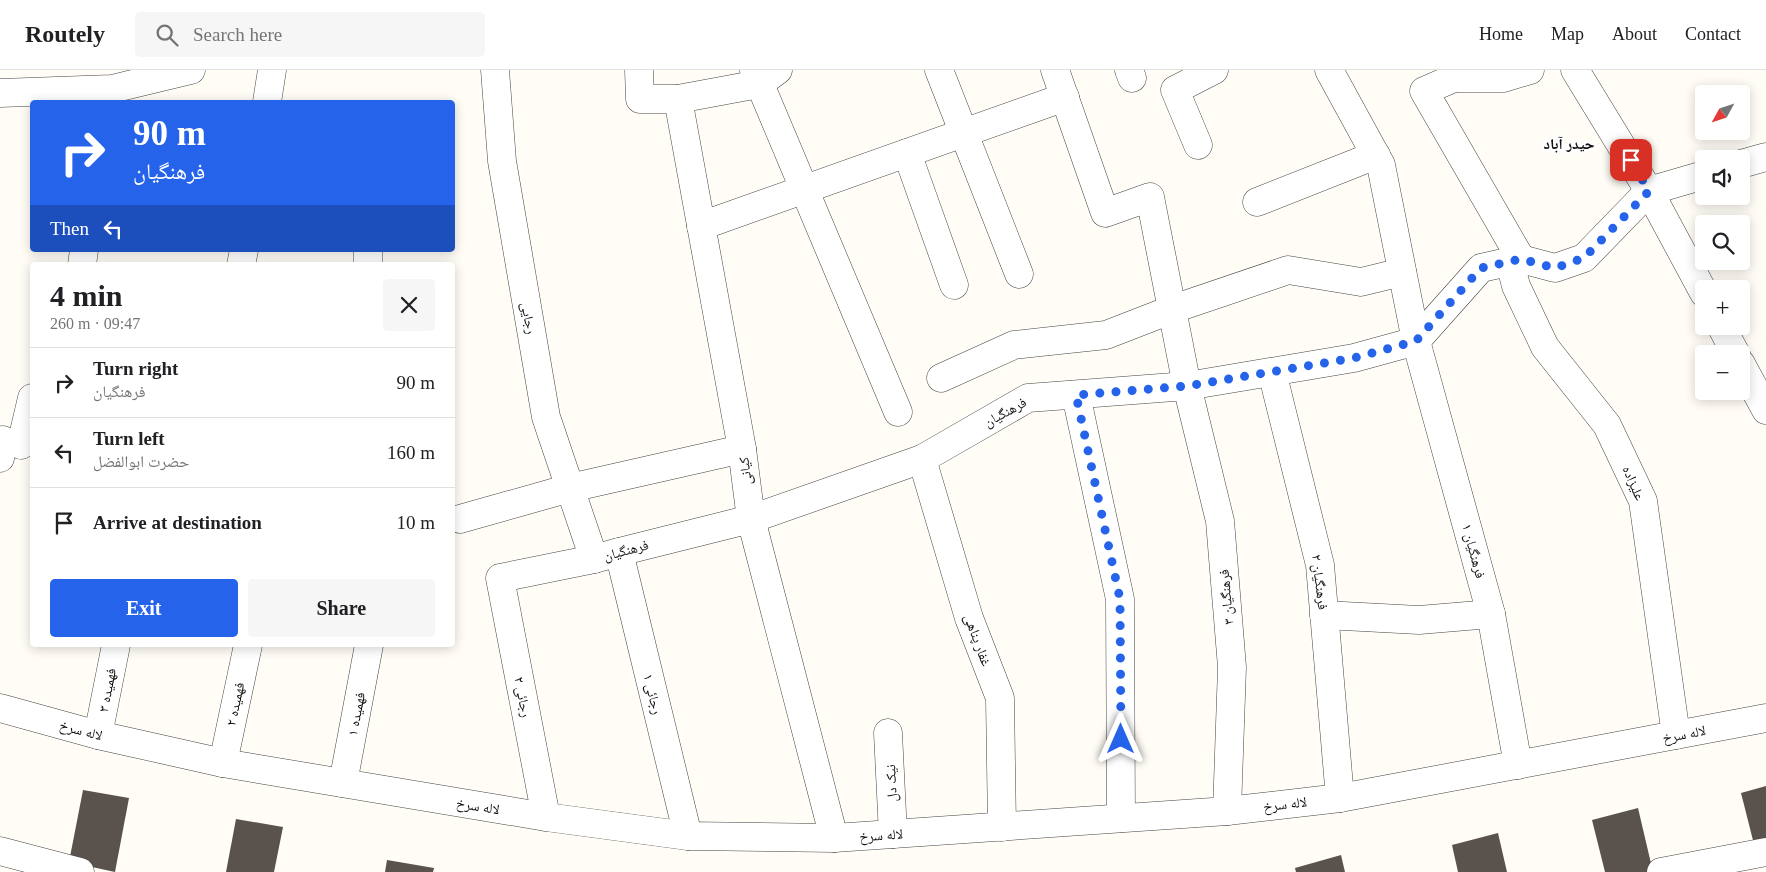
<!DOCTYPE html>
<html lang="en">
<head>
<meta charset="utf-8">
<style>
  :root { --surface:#fff; --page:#f6f6f6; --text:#202124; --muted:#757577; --line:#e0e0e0; --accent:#2563eb }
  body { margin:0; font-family:"Times New Roman","Noto Naskh Arabic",serif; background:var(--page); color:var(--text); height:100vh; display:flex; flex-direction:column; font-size:19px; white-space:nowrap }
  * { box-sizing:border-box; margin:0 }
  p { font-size:16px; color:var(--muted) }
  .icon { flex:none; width:28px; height:28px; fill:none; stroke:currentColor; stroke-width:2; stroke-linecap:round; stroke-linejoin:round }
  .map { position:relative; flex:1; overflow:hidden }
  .details { position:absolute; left:30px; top:192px; width:425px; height:385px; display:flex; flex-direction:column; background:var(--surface); border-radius:5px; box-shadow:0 2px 12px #0003 }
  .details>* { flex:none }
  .top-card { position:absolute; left:30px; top:30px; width:425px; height:152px; border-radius:5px; box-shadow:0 2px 12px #0003; background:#2563eb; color:#fff; overflow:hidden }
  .needle { width:32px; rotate:230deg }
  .fabs { position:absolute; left:1695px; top:15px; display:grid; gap:10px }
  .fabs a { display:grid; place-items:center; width:55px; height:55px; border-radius:5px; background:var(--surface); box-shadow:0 2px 12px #0003; font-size:25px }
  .pin { position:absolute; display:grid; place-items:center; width:42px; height:42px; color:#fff; margin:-21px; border-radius:10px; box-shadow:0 2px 8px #0006 }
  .me { position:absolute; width:55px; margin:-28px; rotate:0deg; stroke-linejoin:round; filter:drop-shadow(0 0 4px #0008) }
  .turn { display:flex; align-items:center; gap:18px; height:105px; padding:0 20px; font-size:22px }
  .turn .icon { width:65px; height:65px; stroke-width:2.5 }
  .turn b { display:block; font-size:35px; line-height:42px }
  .then { display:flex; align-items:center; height:48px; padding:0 20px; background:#0003; gap:10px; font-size:19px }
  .round { display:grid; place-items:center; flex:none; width:52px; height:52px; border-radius:5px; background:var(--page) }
  .overview { display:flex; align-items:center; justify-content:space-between; height:85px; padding:0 20px }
  h1 { font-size:30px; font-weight:600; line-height:38px }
  .action { display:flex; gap:10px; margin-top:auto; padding:10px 20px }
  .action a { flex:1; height:58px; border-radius:5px; background:var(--accent); color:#fff; font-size:20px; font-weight:600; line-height:58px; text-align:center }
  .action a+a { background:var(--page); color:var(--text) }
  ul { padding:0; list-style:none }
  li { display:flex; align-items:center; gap:15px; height:70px; padding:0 20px; border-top:1px solid var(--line) }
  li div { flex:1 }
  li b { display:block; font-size:19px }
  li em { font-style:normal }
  header { display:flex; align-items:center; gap:30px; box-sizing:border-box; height:70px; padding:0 25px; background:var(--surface); border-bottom:1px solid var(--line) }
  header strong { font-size:24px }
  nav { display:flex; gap:28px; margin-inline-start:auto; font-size:18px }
  .search { width:350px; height:45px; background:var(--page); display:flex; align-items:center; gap:12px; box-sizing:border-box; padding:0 18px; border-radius:5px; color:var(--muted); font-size:19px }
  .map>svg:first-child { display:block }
  .building { fill:#5a524d }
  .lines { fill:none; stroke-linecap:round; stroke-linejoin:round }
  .minor-casing { stroke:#444; stroke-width:29 }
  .minor { stroke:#fff; stroke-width:28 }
  .route { stroke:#2563eb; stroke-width:9; stroke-dasharray:0 16.2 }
  .labels { text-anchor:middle; stroke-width:5; stroke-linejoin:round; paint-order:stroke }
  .street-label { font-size:14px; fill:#111; stroke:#fff }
  .neighbourhood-label { font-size:15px; font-weight:bold; fill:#111; stroke:#fff }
</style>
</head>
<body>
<header>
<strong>Routely</strong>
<div class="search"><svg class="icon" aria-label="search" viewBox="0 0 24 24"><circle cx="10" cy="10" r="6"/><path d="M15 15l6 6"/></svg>Search here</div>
<nav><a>Home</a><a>Map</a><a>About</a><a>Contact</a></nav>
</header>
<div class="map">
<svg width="1766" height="802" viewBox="0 0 1766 802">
  <rect width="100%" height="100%" fill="#fffdf5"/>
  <g class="building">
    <polygon points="1766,716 1766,793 1759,794 1741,723"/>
    <polygon points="83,720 129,728 115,802 69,792"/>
    <polygon points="1638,738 1653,802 1605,802 1592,750"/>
    <polygon points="236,749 283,757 274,802 226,802"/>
    <polygon points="1498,763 1507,802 1458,802 1452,775"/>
    <polygon points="1341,785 1345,802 1296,802 1295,798"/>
    <polygon points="387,790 434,798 433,802 385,802"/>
  </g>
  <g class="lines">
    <g class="minor-casing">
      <g id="minor">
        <polyline points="495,0 502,91 546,347 594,489"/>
        <polyline points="639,0 640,29 678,29 759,14 778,0"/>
        <polyline points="754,0 898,342"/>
        <polyline points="939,0 1019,204"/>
        <polyline points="1055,0 1105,143 1150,127 1187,316 1220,451 1232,597 1227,741"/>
        <polyline points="1129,0 1132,8"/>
        <polyline points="1329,0 1381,95 1416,271 1491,544 1518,695"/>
        <polyline points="1575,0 1649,121 1704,223"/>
        <polyline points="0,23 112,19 191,0"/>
        <polyline points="678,29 742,379 751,449 834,768"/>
        <polyline points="267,32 272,0"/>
        <polyline points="1198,75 1175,20 1214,0"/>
        <polyline points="907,83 954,215"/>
        <polyline points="1741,94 1766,87"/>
        <polyline points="1257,132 1376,85"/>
        <polyline points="701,156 1065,27"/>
        <polyline points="1521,189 1424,21 1454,8 1503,8 1530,0"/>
        <polyline points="1510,192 1516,216 1545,277 1607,355 1643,431 1676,665"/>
        <polyline points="82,195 84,180"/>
        <polyline points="241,195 244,180"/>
        <polyline points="368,195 368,180"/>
        <polyline points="1721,256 1736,284"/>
        <polyline points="1741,294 1766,340"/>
        <polyline points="1272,302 1320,495 1340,728"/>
        <polyline points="941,308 1014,275 1106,265 1173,239 1288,200 1361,212 1402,202"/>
        <polyline points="1076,325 1120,529 1121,748"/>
        <polyline points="21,375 32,328"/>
        <polyline points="0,388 3,370"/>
        <polyline points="922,389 969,548 1000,628 1002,757"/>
        <polyline points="460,449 570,418 742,379"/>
        <polyline points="619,482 688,766"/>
        <polyline points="1324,545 1419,550 1491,544"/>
        <polyline points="0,638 98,665 223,693 546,747 688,766 834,768 1227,741 1340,728 1766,648"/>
        <polyline points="888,663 893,764"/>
        <polyline points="98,665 116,575"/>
        <polyline points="223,693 248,575"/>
        <polyline points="343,713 369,575"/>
        <polyline points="546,747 500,508 594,489 619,482 751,449 922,389 1028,328 1187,316 1354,288 1416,271 1481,198 1521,189 1555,198 1584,188 1649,121 1704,105"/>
        <polyline points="0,781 80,802"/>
        <polyline points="1661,802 1766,782"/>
      </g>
    </g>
    <use href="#minor" class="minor"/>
  </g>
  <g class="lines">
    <polyline class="route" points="1121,669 1120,529 1076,325 1187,316 1354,288 1416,271 1481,198 1521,189 1555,198 1584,188 1649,121 1631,90"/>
  </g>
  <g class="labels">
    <g class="street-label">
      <text transform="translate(529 248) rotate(80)" y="5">رجایی</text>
      <text transform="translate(1005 342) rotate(-29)" y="5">فرهنگیان</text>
      <text transform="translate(745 401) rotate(-97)" y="5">کیانی</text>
      <text transform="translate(1634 413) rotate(67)" y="5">علیزاده</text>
      <text transform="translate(626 480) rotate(-15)" y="5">فرهنگیان</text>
      <text transform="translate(1474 481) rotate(75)" y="5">فرهنگیان ۱</text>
      <text transform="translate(1320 512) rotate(83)" y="5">فرهنگیان ۲</text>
      <text transform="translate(1226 527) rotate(-95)" y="5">فرهنگیان ۳</text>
      <text transform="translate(978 570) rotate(70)" y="5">غفار پناهی</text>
      <text transform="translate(107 620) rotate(-79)" y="5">فهمیده ۳</text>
      <text transform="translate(653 624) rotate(76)" y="5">رجائی ۱</text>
      <text transform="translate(523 627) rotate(79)" y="5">رجائی ۲</text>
      <text transform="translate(235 634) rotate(-78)" y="5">فهمیده ۲</text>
      <text transform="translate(356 644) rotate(-79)" y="5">فهمیده ۱</text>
      <text transform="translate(81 660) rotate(15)" y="5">لاله سرخ</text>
      <text transform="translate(1684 664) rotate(-11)" y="5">لاله سرخ</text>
      <text transform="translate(891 713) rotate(-93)" y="5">نیک دل</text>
      <text transform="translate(1285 734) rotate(-7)" y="5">لاله سرخ</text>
      <text transform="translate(478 736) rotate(9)" y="5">لاله سرخ</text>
      <text transform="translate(881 765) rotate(-4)" y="5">لاله سرخ</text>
    </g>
    <g class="neighbourhood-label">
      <text x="1569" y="79">حیدر آباد</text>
    </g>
  </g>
</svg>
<div class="fabs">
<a><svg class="needle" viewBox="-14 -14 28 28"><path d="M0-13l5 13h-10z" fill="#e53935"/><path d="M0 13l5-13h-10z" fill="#757577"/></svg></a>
<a><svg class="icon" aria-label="sound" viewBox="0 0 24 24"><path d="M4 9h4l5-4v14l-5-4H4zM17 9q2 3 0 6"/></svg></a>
<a><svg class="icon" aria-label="search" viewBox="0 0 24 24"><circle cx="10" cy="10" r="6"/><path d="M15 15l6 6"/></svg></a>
<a>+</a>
<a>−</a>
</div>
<div class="pin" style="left:1631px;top:90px;background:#d93025"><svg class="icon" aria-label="arrive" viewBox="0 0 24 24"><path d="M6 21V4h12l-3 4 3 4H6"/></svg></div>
<svg class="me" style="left:1121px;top:669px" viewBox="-20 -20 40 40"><path d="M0-17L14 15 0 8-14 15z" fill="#2563eb" stroke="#fff" stroke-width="4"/></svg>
<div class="top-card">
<div class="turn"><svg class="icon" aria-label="right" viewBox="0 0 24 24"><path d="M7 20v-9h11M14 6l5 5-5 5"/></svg><div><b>90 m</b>فرهنگیان</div></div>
<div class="then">Then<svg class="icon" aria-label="left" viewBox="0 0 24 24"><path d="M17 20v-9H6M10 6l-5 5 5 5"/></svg></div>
</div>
<section class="details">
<div class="overview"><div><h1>4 min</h1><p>260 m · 09:47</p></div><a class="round"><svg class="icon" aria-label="close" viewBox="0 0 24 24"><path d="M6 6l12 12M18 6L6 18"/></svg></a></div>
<ul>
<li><svg class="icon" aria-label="right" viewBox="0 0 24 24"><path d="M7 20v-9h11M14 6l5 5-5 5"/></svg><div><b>Turn right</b><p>فرهنگیان</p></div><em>90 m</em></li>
<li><svg class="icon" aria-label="left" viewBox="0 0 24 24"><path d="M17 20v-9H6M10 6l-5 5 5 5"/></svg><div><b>Turn left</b><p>حضرت ابوالفضل</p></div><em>160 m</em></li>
<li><svg class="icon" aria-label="arrive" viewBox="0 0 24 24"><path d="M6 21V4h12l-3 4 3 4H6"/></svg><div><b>Arrive at destination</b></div><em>10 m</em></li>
</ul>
<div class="action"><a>Exit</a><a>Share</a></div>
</section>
</div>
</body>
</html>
